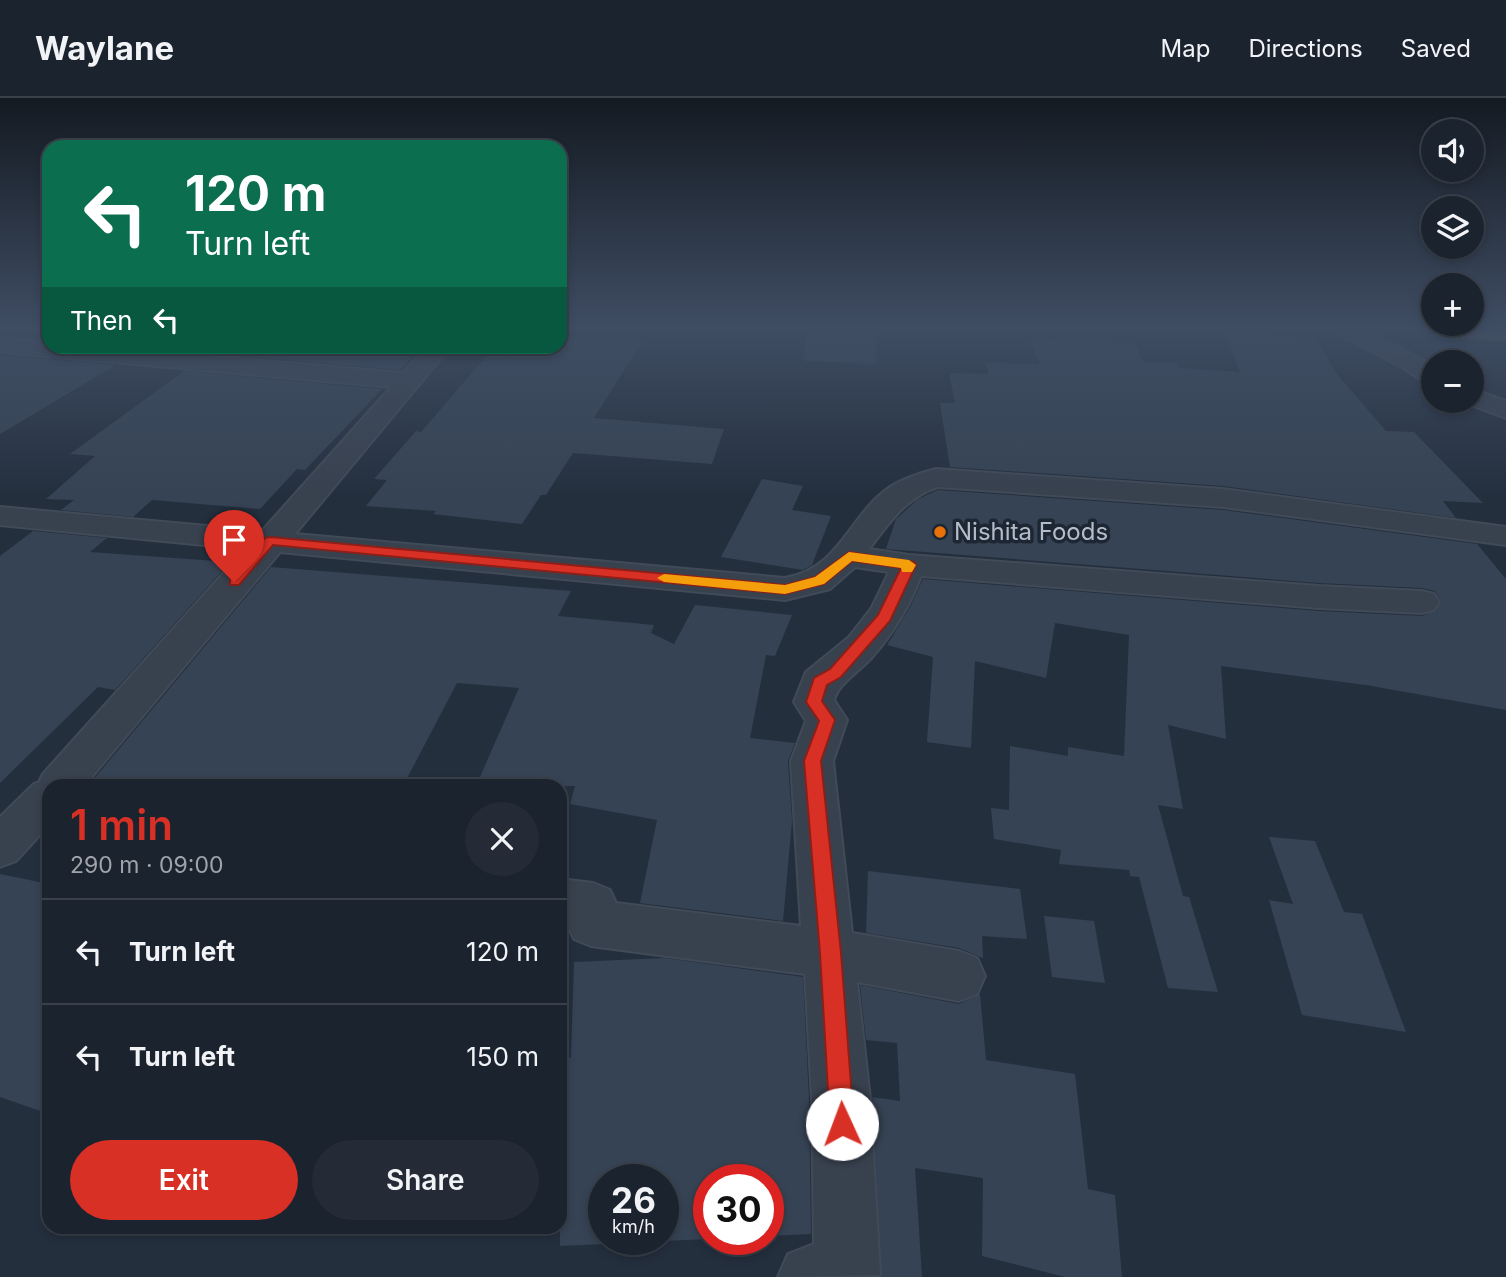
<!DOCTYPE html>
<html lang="en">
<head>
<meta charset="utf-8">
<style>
  :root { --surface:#1b232e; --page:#242b36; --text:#f1f3f6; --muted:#a0a4aa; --line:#39404a; --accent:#d93025 }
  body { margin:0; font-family:Inter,sans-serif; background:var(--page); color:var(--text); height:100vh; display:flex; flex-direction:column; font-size:26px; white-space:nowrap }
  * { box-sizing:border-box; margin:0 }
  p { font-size:23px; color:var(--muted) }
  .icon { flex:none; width:38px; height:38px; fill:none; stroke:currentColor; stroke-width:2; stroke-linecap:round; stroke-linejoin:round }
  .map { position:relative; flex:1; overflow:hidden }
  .side { position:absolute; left:42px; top:681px; width:525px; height:455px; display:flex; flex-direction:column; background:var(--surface); border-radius:21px; box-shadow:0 4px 10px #0003,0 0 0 2px var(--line) }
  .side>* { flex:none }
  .banner { position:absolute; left:42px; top:42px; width:525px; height:214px; border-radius:21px; box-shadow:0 4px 10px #0003,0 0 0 2px var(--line); background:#0b6e4f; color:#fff; overflow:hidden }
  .buttons { position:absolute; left:1421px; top:21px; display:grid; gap:14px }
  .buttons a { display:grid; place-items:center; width:63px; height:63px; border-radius:50%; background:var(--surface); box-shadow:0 4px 10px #0003,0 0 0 2px var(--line); font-size:35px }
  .speed { position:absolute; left:588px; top:1066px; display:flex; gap:14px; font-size:35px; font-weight:700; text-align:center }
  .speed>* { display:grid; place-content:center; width:91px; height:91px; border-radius:50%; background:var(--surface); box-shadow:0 4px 10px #0003,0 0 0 2px var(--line); line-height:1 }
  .speed small { font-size:18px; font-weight:400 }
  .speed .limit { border:10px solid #d22; background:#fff; color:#111 }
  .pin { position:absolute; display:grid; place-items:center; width:60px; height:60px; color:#fff; margin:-72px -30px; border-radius:50% 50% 50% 0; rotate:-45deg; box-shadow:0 0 7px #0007 }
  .pin .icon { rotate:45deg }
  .me { position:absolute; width:77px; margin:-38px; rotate:358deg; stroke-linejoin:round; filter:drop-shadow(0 0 5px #0008) }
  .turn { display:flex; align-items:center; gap:24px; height:147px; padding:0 28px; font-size:32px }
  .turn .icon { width:91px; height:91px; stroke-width:2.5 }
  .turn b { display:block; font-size:49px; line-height:60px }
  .then { display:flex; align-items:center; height:66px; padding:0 28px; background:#0003; gap:14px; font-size:26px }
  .round { display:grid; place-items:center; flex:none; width:74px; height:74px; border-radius:37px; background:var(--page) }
  .headline { display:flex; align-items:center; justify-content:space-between; height:119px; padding:0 28px }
  h1 { font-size:42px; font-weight:600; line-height:52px; color:var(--accent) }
  .cta { display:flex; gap:14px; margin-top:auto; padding:14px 28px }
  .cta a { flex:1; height:80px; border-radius:42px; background:var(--accent); color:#fff; font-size:28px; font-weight:600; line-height:80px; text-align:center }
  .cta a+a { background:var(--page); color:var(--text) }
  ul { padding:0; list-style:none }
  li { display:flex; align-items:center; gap:21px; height:105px; padding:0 28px; border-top:2px solid var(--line) }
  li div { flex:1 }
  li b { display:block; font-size:26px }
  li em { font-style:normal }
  header { display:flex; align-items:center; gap:42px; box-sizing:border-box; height:98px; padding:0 35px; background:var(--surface); border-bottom:2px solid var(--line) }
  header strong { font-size:33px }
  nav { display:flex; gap:38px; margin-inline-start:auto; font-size:24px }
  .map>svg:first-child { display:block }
  .building { fill:#364354 }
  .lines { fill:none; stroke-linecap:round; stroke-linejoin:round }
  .minor-casing { stroke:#414a57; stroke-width:4 }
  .highway-casing { stroke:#434c59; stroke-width:4 }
  .minor { fill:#38414e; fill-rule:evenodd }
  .highway { fill:#746855; fill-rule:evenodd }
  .route { fill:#d93025; stroke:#8d1f18; stroke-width:2 }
  .slow { fill:#f59e0b }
  .food-dot { fill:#e8710a; stroke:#1d2633; stroke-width:2.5 }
  .labels { text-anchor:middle; stroke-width:7; stroke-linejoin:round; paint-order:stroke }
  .poi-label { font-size:24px; fill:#b4bcc9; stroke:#1d2633; text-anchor:start }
</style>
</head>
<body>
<header>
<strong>Waylane</strong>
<nav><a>Map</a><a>Directions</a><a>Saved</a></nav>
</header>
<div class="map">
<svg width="1506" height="1179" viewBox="0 0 1506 1179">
  <rect width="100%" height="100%" fill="#242f3e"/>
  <g class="building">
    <polygon points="806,233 875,235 877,266 804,263"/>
    <polygon points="1225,234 1316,240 1336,275 1386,333 1414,334 1483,405 1443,403 1456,420 1223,388 950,369 940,305 955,305 949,275 989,276 985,265 1040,266 1029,241 1135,246 1143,264 1177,265 1180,270 1240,274"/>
    <polygon points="560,238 643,242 594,320 724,331 712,366 573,355 546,397 541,397 522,426 433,416 436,413 366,408 387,382 374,381 416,333 421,334 495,248 560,248"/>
    <polygon points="218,248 423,248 400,272 209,255"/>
    <polygon points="0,257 116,267 0,336"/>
    <polygon points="184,273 382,291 305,372 297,371 260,411 152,402 133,419 61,412 74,402 46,401 95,358 70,356"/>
    <polygon points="762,381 803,388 792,412 831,418 812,467 803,472 721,459"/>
    <polygon points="938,392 1223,412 1477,446 1506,481 1506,612 1366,587 1221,568 1226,641 1168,627 1183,711 1158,707 1183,798 1189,799 1218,894 1168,890 1139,779 1130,778 1129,772 1059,766 1061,752 994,741 991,710 1009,712 1010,648 1068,658 1068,649 1124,658 1129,537 1055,525 1046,580 975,563 971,650 927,644 933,559 887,547 909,511 923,481 1319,513 1422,518 1436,513 1441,503 1435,493 1422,490 1319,485 886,451 896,421 918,401"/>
    <polygon points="33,433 107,440 90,454 230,464 115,592 98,589 0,685 0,458"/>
    <polygon points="271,469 571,493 558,518 654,527 651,535 674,546 695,507 792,517 775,558 766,557 750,640 795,645 788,663 792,723 783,823 640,805 657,722 570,706 575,688 476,688 519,590 457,585 403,688 88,688"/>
    <polygon points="1269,739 1315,743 1344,814 1362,816 1406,934 1302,917 1269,802 1293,806"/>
    <polygon points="868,773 1020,791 1027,841 982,838 983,860 959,850 866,835"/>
    <polygon points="0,776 49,786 49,1016 0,999"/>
    <polygon points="1044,818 1094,823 1105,885 1052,879"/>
    <polygon points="665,860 803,879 809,1001 811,1136 768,1138 768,1082 709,1082 709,1141 663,1143 663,1082 604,1082 604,1146 560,1148 560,957 571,960 574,864"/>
    <polygon points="860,887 959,906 980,896 986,962 1075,976 1088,1091 1115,1097 1122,1179 1065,1179 982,1158 983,1080 915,1070 922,1179 881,1179 872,999 900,1003 897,945 866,942"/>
  </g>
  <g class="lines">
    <g class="minor-casing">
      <g id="minor">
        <polygon points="1337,232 1366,232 1433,268 1433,286 1424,284 1404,270 1340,237"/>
        <path d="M 0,240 L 49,244 L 49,248 L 96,248 L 403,275 L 427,248 L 451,248 L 295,436 L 785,480 C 840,471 849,417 890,389 C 904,380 920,375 936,371 L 1223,391 L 1506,429 L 1506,447 L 1223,409 L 938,389 C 906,399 889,425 869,451 L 909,457 L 1319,488 L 1422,493 L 1434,496 L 1439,504 L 1434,512 L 1422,515 L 1319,510 L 921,478 C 910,507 893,535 873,558 C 861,573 839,584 834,602 L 847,622 L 833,663 L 852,835 L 959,853 L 977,860 L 985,878 L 977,896 L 959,903 L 857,884 L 870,1001 L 880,1177 L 778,1179 L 788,1156 L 814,1146 L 812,1001 L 805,876 L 591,848 L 574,841 L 567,826 L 560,825 L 560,781 L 593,785 L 610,792 L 616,805 L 801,828 L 791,663 L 806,623 L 794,604 L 806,574 L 849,539 L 871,511 L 889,474 L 855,469 L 830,491 L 785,502 L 280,454 L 84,688 L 49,688 L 49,727 L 16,763 L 0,769 L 0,719 L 34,686 L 39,684 L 43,676 L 245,451 L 0,427 L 0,409 L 262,433 L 391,289 L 0,254 Z"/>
        <polygon points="1472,291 1506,303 1506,320 1463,304 1472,303"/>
      </g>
    </g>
    <g class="highway-casing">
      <polygon id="highway" points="1435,232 1506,232 1506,242 1446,239 1438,237"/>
    </g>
    <use href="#minor" class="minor"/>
    <use href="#highway" class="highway"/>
  </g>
  <linearGradient id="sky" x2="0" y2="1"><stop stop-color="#141a22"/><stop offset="0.58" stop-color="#3f4d63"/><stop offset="1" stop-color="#3f4d63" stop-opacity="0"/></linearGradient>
  <rect width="1506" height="397" fill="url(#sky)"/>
  <polygon class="route" points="270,439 785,487 815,479 849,454 914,464 916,467 890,523 841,579 827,587 822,603 835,622 821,663 841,855 854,1026 850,1035 842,1038 833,1035 830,1026 820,855 804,663 819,623 806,604 814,580 830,571 878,517 901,470 852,463 824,486 785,496 273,447 239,487 230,487 230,481 265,440"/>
  <polygon class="slow" points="849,454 909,462 916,467 912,474 902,474 901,470 852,463 824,486 785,496 664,484 657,480 664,476 785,487 815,479"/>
  <circle class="food-dot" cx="940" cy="434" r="7"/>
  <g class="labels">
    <g class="poi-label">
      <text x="954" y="442">Nishita Foods</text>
    </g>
  </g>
</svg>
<div class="buttons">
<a><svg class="icon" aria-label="sound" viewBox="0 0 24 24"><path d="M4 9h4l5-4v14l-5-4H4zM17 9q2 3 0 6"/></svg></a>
<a><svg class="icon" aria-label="layers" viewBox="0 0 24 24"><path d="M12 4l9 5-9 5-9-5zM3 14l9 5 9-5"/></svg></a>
<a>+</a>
<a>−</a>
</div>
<div class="speed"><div>26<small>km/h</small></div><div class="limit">30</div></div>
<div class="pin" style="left:234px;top:484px;background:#d93025"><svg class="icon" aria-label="arrive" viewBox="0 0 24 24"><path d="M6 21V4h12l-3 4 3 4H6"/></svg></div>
<svg class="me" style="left:842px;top:1026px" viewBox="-20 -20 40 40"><circle r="19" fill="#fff"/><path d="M0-13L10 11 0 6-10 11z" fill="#d93025"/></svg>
<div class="banner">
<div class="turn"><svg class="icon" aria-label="left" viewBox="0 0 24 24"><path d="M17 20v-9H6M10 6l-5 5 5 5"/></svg><div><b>120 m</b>Turn left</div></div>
<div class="then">Then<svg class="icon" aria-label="left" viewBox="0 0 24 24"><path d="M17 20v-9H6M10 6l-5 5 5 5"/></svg></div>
</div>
<section class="side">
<div class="headline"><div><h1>1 min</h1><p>290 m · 09:00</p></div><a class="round"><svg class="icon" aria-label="close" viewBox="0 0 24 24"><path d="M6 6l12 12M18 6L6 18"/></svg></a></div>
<ul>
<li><svg class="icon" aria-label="left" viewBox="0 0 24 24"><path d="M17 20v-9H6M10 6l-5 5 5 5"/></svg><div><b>Turn left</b></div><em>120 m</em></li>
<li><svg class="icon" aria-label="left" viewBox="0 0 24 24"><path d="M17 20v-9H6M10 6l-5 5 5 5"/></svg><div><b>Turn left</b></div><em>150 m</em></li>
</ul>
<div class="cta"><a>Exit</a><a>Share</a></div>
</section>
</div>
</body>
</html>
